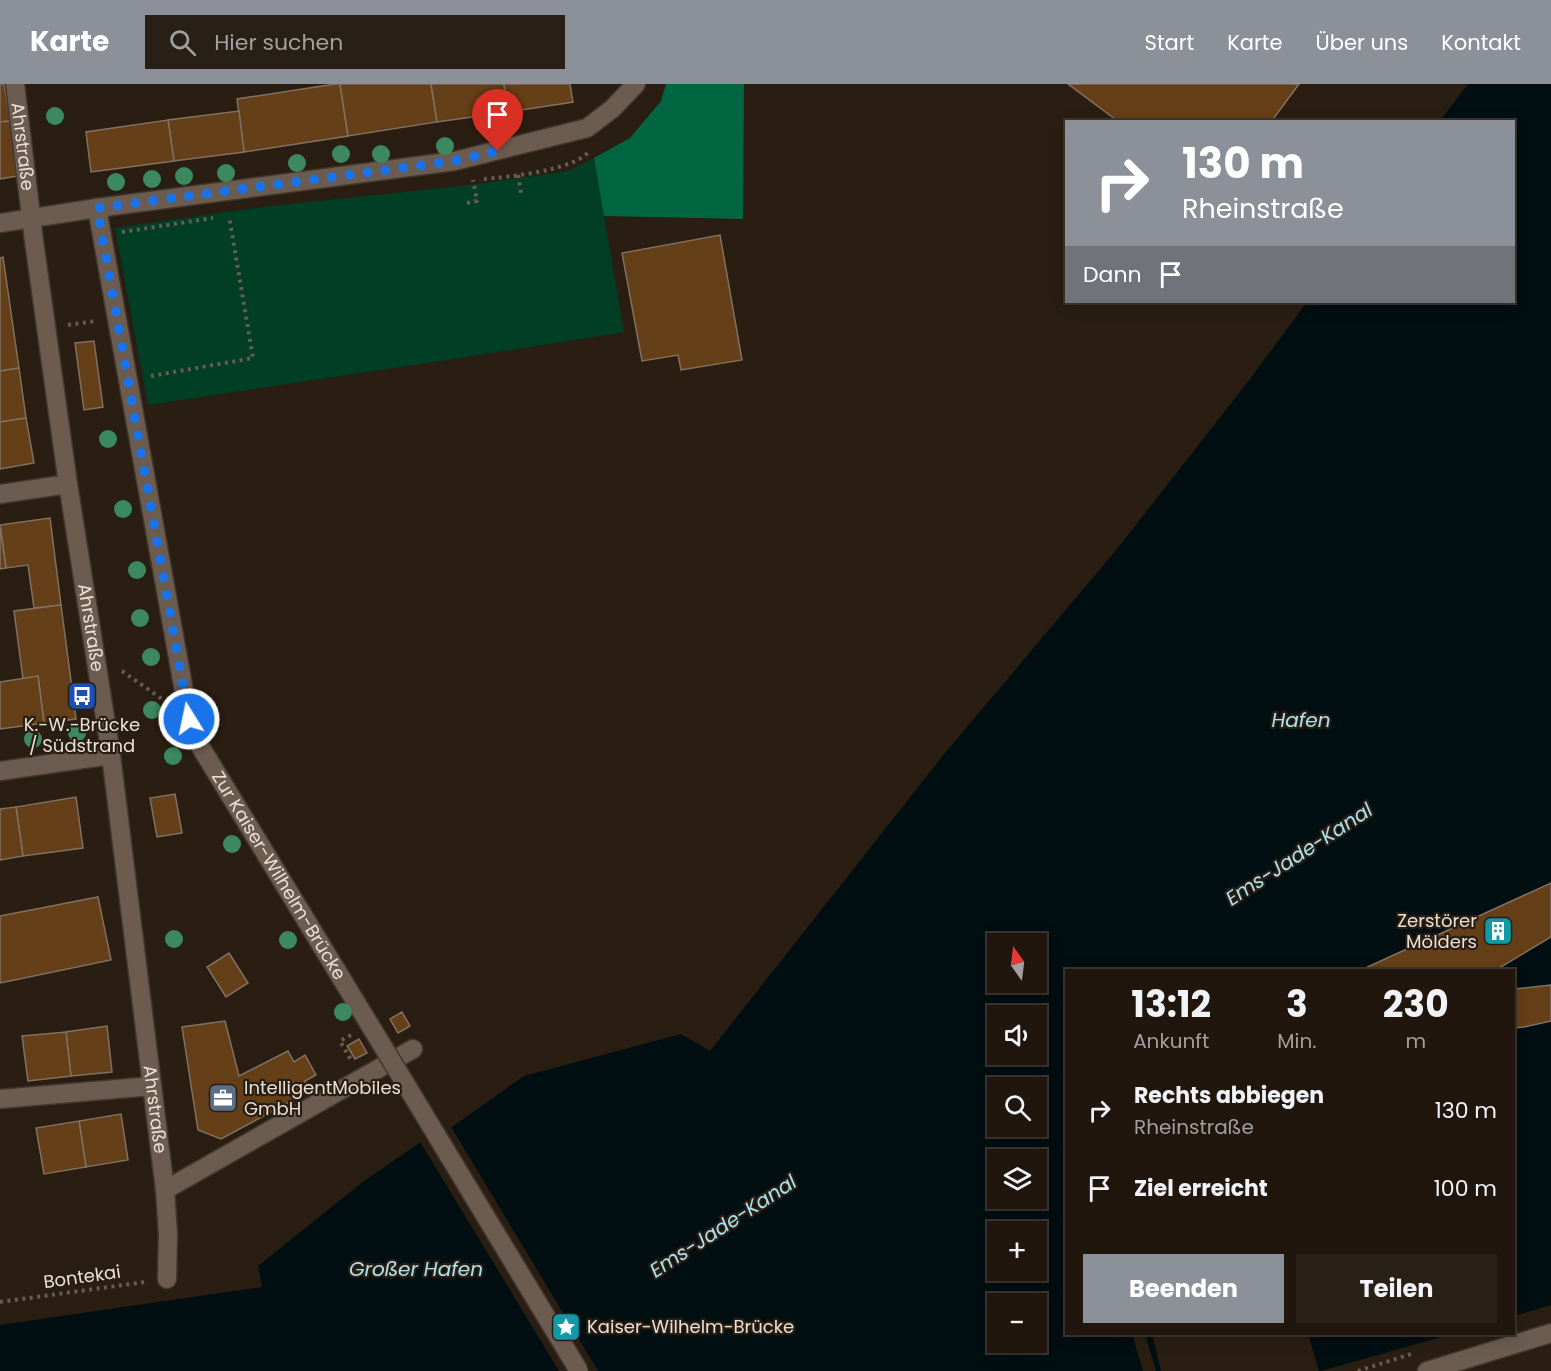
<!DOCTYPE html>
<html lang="de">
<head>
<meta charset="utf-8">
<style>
  :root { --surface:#20160e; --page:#281f17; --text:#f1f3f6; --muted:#a29f9e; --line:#3d352e; --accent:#8c9099 }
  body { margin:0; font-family:Poppins,sans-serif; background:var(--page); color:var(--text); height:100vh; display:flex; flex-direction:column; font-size:22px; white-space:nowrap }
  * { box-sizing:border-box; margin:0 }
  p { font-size:20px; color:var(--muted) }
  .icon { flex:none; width:33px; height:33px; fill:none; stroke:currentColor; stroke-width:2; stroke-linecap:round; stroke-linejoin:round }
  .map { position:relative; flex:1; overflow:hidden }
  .details { position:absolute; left:1065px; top:885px; width:450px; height:366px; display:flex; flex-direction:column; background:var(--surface); border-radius:0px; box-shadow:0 3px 15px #0003,0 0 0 2px var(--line) }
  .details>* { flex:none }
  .hud { position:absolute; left:1065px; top:36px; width:450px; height:183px; border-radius:0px; box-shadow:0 3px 15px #0003,0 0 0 2px var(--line); background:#8c9099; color:#fff; overflow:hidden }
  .needle { width:39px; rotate:346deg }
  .buttons { position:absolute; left:987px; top:849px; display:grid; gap:12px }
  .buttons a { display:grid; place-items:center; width:60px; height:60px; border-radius:0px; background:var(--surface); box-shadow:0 3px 15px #0003,0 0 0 2px var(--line); font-size:30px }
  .pin { position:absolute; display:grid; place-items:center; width:51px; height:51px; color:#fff; margin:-62px -26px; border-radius:50% 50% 50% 0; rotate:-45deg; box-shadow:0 0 6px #0007 }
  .pin .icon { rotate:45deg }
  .me { position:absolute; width:66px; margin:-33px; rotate:350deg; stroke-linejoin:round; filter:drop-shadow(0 0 4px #0008) }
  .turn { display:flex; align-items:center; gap:21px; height:126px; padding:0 18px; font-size:27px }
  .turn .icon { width:78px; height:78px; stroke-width:2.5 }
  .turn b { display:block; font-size:42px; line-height:51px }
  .then { display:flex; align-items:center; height:57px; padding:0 18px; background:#0003; gap:12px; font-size:22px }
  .eta { display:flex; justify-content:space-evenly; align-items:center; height:102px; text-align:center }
  .eta b { font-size:36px; font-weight:700; line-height:42px }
  .action { display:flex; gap:12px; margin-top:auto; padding:12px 18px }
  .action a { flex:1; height:69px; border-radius:0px; background:var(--accent); color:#fff; font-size:24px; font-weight:700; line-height:69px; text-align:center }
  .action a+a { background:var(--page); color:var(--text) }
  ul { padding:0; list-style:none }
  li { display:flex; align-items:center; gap:18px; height:78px; padding:0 18px }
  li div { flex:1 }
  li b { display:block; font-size:22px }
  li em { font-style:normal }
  header { display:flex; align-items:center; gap:36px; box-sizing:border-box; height:84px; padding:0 30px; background:var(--accent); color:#fff }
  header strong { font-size:28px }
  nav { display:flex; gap:33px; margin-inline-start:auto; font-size:21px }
  .search { width:420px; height:54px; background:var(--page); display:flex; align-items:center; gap:15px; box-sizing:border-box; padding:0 21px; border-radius:0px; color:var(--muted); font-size:22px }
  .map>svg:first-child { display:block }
  .green { fill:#003e26 }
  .forest { fill:#006641 }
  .water { fill:#010e12; fill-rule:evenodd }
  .pier { fill:#2a1e12 }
  .building { fill:#653f17; stroke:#817164; stroke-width:1.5 }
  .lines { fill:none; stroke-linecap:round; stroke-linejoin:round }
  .minor-casing { stroke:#413730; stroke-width:21 }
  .path { stroke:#675c52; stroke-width:4; stroke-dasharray:3 4.5; stroke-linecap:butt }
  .minor { stroke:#6b5c4f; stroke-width:18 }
  .minor-bridge-casing { stroke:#413730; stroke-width:21; stroke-linecap:butt }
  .minor-bridge { stroke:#6b5c4f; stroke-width:18 }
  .tree { fill:#3c895f }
  .route { stroke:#1a73e8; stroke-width:10; stroke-dasharray:0 18 }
  .labels { text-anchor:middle; stroke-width:4.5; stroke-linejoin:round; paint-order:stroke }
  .street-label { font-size:18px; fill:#e8dfd7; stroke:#2a1e12 }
  .poi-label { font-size:18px; fill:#e8dfd7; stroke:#2a1e12; text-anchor:start }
  .water-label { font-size:20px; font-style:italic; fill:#a8e2f2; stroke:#2a1e12 }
</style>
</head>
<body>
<header>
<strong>Karte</strong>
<div class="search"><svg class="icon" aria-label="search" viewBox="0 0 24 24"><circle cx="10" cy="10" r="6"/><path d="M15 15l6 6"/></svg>Hier suchen</div>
<nav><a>Start</a><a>Karte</a><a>Über uns</a><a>Kontakt</a></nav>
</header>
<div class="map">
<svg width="1551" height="1287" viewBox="0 0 1551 1287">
  <rect width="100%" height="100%" fill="#2a1e12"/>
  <polygon class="green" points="594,74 624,248 480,271 148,321 115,144 262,123 462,102 569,87"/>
  <polygon class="forest" points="666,0 744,0 743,135 604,132 594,74 630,54 661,17"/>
  <g class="water">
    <path d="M 1468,0 L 1551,0 L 1551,799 L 1361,886 L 1066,886 L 1066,1250 L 1152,1250 L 1161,1287 L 0,1287 L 0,1241 L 262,1203 L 258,1182 L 364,1097 L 428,1053 L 452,1043 L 524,992 L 681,950 L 710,967 L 945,669 L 1117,465 L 1250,295 L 1307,218 L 1514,218 L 1514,38 L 1440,37 ZM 998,860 L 1036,860 L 1036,898 L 998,898 ZM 998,932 L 1036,932 L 1036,970 L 998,970 ZM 998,1004 L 1036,1004 L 1036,1042 L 998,1042 ZM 998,1076 L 1036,1076 L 1036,1114 L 998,1114 ZM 998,1148 L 1036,1148 L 1036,1186 L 998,1186 ZM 998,1220 L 1036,1220 L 1036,1258 L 998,1258 Z"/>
    <polygon points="1551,853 1551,901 1514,905 1514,886 1496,886"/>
    <polygon points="1551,937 1551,1221 1514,1232 1514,944 1524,943"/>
    <polygon points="1308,1250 1452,1250 1321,1287 1319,1287"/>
  </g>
  <g class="pier">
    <polygon points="450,1041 598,1287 559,1287 419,1056 427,1050"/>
    <polygon points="1132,1250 1145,1250 1156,1287 1143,1287"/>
  </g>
  <g class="building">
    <polygon points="0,0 4,0 10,37 0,38"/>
    <polygon points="335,0 340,0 348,52 244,68 237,15"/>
    <polygon points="340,0 431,0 437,38 348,52"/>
    <polygon points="431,0 504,0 508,28 437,38"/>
    <polygon points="504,0 570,0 573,18 508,28"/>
    <polygon points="1068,0 1299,0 1271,38 1119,38"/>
    <polygon points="239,27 244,68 174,77 168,36"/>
    <polygon points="168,36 174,77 91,88 86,48"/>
    <polygon points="10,37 18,92 0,95 0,38"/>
    <polygon points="720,151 742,276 681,286 678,271 642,277 622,169"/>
    <polygon points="3,173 19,284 0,287 0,174"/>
    <polygon points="94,257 103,323 84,326 75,259"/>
    <polygon points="19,284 26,334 0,338 0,287"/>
    <polygon points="26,334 34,379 0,385 0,338"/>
    <polygon points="50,434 61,521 34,524 28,481 6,484 0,441"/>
    <polygon points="0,442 6,484 0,485"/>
    <polygon points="61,521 76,635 44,639 38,592 23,595 14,527"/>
    <polygon points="38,592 44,639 0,645 0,598"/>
    <polygon points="175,710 182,749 157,753 150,714"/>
    <polygon points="76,713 83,764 23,772 16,723"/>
    <polygon points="16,723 23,772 0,776 0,725"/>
    <polygon points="1551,799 1551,853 1496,886 1361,886"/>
    <polygon points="98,813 111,876 0,899 0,832"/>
    <polygon points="229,869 248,899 226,913 207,883"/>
    <polygon points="1551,901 1551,937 1524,943 1514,944 1514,905"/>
    <polygon points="402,928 410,942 398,949 390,935"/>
    <polygon points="225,937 239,992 288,967 294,978 305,971 316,991 305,997 310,1007 221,1055 198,1046 182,943"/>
    <polygon points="107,942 112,988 71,992 66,948"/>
    <polygon points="66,948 71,992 28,997 22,952"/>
    <polygon points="359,955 367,969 355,975 347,962"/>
    <polygon points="121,1030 128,1076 86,1083 79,1037"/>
    <polygon points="79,1037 86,1083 44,1090 36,1044"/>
  </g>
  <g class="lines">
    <g class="minor-casing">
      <g id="minor">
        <path id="s1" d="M 15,0 L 34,157 L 68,400 L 111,671 L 165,1106 L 168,1150 L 167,1195"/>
        <path id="s2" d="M 97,124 L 189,635 L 200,662 L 382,961"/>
        <polyline points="0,139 97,124 455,77 587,44 612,25 636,0"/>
        <polyline points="0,410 68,400"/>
        <polyline points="0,687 111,671"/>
        <polyline points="0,1015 152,1002"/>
        <polyline points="165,1106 413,965"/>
        <polyline points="1427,1287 1551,1249"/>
      </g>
    </g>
    <g class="path">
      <polyline points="518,91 521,109"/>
      <path d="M 484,95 C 510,93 550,88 573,78 C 579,76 584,72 589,68"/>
      <polyline points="467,119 477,117 473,96"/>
      <polyline points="122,148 213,134"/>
      <polyline points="68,241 96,237"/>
      <polyline points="151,292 253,274 229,132"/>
      <polyline points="122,587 162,615"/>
      <polyline points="351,951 340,957 351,976"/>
      <polyline points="0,1218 145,1198"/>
      <polyline points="1358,1287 1411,1270"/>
    </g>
    <use href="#minor" class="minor"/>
    <g class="minor-bridge-casing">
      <polyline id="minor-bridge" points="382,961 579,1287"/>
    </g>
    <use href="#minor-bridge" class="minor-bridge"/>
  </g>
  <g class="tree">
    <circle cx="55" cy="32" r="9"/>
    <circle cx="445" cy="62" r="9"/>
    <circle cx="341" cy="70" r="9"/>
    <circle cx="381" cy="70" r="9"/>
    <circle cx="297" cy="79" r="9"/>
    <circle cx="226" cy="89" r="9"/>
    <circle cx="184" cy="92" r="9"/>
    <circle cx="152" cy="95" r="9"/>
    <circle cx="116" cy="98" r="9"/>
    <circle cx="108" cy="355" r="9"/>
    <circle cx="123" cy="425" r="9"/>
    <circle cx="137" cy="486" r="9"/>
    <circle cx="140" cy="534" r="9"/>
    <circle cx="151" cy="573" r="9"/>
    <circle cx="152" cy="626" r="9"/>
    <circle cx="77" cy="649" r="9"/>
    <circle cx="33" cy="655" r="9"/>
    <circle cx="173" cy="672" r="9"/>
    <circle cx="232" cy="760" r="9"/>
    <circle cx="174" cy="855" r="9"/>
    <circle cx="288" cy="856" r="9"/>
    <circle cx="343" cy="928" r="9"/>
  </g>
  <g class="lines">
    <polyline class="route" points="189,635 97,124 455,77 498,67"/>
  </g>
  <defs>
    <g id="bus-square" transform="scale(1.5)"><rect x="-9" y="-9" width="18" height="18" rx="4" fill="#1a4fb4" stroke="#2a1e12"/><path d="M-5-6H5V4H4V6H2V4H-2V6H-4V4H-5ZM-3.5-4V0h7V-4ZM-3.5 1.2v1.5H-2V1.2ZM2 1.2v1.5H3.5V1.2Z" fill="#fff"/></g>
    <g id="building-square" transform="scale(1.5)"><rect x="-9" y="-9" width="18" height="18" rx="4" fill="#0f9aa8" stroke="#2a1e12"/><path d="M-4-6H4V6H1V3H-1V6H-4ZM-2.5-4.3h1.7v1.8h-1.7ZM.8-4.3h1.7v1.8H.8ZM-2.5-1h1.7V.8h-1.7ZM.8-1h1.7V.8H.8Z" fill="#fff"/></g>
    <g id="office-square" transform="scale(1.5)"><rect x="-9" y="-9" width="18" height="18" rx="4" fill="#5c6f8a" stroke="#2a1e12"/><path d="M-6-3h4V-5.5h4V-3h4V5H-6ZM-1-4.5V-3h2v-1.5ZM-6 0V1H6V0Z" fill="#fff"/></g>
    <g id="sight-square" transform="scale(1.5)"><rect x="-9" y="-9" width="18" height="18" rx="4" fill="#0f9aa8" stroke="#2a1e12"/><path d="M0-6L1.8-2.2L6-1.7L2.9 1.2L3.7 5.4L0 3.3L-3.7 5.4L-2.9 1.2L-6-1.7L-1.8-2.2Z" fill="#fff"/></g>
  </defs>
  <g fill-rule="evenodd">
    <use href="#bus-square" x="82" y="612"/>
    <use href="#building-square" x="1498" y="847"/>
    <use href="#office-square" x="223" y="1014"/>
    <use href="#sight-square" x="566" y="1243"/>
  </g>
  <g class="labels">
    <g class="street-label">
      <text dy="6" stroke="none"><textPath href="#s1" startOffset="63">Ahrstraße</textPath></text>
      <text dy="6" stroke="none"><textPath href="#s1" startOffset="549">Ahrstraße</textPath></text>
      <text dy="6" stroke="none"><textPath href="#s2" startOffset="700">Zur Kaiser-Wilhelm-Brücke</textPath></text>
      <text dy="6" stroke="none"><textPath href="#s1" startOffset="1035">Ahrstraße</textPath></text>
      <text transform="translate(82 1193) rotate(-8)" y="6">Bontekai</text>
    </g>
    <g class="poi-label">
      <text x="82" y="647" text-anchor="middle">K.-W.-Brücke<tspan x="82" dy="21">/ Südstrand</tspan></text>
      <text x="1477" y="843" text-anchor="end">Zerstörer<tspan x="1477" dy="21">Mölders</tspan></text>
      <text x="244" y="1010">IntelligentMobiles<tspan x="244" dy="21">GmbH</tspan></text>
      <text x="587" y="1249">Kaiser-Wilhelm-Brücke</text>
    </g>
    <g class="water-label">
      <text x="1301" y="643">Hafen</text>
      <text transform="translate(1299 770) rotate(-33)" y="7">Ems-Jade-Kanal</text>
      <text transform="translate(723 1142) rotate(-33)" y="7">Ems-Jade-Kanal</text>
      <text x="416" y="1192">Großer Hafen</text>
    </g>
  </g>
</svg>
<div class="buttons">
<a><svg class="needle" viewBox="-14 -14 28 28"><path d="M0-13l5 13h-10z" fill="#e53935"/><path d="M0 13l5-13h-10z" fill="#a29f9e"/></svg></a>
<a><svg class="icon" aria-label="sound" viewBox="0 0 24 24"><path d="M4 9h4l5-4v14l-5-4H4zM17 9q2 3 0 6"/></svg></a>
<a><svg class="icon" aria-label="search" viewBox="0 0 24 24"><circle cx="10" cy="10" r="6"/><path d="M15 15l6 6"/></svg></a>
<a><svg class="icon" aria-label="layers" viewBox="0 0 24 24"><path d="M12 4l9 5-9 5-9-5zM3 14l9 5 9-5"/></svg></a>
<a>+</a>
<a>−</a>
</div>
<div class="pin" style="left:498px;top:67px;background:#d93025"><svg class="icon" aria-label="arrive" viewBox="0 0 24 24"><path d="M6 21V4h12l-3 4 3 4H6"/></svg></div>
<svg class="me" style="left:189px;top:635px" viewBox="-20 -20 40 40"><circle r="17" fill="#1a73e8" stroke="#fff" stroke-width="3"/><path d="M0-11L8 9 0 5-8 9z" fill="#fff"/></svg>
<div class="hud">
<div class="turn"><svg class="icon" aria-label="right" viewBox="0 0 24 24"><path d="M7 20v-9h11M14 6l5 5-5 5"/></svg><div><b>130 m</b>Rheinstraße</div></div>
<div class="then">Dann<svg class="icon" aria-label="arrive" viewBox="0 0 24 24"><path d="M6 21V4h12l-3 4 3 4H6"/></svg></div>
</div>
<section class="details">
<div class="eta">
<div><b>13:12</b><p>Ankunft</p></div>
<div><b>3</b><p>Min.</p></div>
<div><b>230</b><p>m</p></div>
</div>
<ul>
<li><svg class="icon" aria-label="right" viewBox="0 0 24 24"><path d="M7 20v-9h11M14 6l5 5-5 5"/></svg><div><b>Rechts abbiegen</b><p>Rheinstraße</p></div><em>130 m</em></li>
<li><svg class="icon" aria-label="arrive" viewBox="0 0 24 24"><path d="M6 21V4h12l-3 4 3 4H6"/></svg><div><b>Ziel erreicht</b></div><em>100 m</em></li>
</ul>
<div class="action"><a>Beenden</a><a>Teilen</a></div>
</section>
</div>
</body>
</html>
